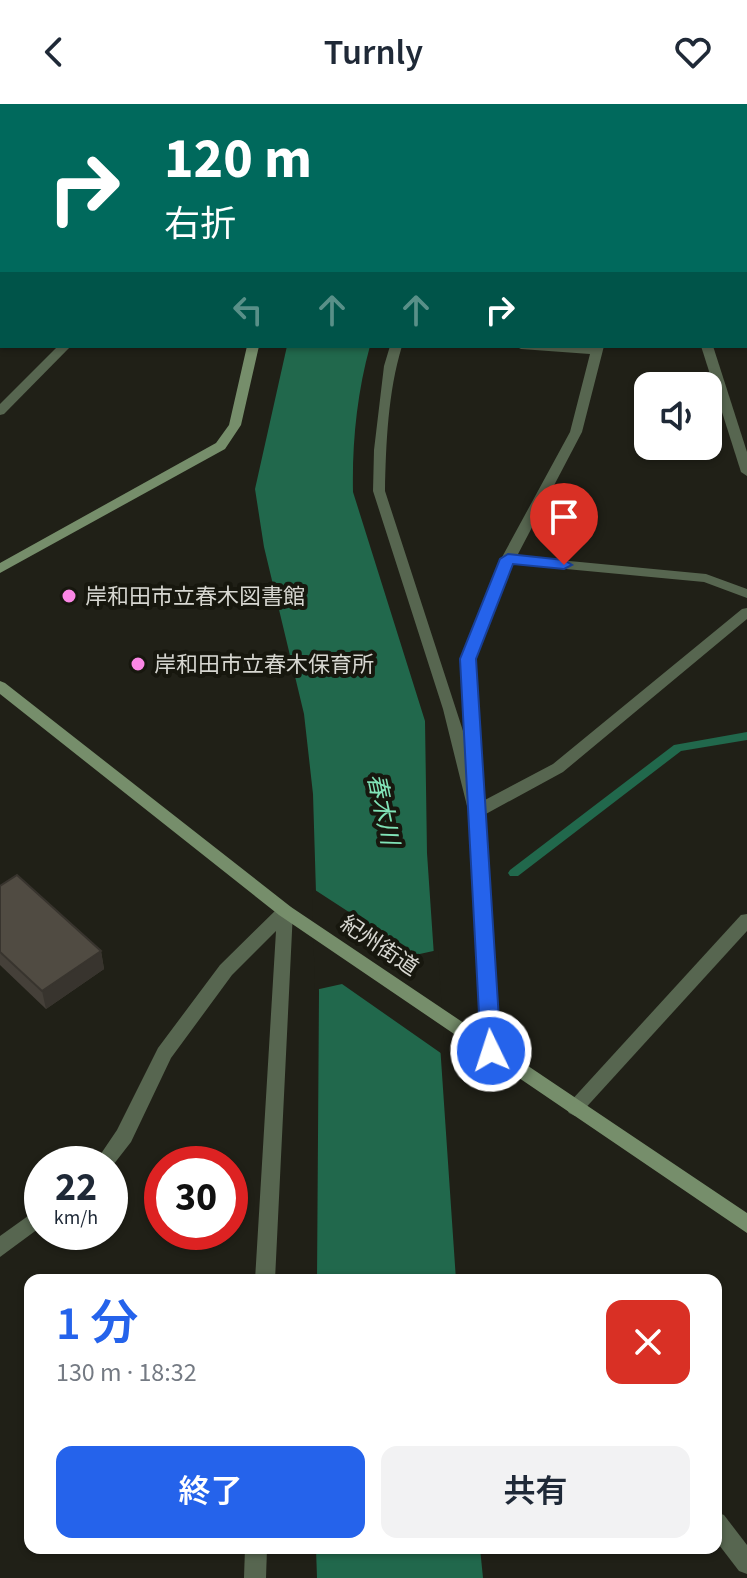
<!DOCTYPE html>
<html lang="ja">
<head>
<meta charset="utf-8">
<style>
  :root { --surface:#fff; --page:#f2f2f3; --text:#1f2937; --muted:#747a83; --accent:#2563eb }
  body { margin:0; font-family:"Source Sans 3","Noto Sans JP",sans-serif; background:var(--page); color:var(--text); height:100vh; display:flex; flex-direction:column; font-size:30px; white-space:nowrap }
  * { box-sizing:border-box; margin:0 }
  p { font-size:26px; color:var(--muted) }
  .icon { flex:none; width:44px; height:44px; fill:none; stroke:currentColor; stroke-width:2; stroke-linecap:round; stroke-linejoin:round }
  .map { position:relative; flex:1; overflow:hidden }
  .sheet { position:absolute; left:24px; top:1170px; width:698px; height:280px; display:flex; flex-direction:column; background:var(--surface); border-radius:16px; box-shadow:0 2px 6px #0004 }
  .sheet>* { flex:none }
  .hud { position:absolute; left:0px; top:0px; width:748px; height:244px; box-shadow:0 2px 6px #0004; background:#00695c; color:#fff; overflow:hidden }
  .tools { position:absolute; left:634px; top:268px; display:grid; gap:16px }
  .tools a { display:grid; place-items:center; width:88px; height:88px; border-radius:16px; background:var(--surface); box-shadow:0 2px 6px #0004; font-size:40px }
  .speed { position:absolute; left:24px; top:1042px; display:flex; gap:16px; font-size:40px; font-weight:700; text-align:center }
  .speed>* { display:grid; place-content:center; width:104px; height:104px; border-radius:50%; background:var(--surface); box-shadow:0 2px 6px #0004; line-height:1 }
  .speed small { font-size:20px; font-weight:400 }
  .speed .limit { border:12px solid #d22; background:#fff; color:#111 }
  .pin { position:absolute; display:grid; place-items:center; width:68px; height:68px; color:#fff; margin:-82px -34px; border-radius:50% 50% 50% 0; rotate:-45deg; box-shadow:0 0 8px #0007 }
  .pin .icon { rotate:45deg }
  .me { position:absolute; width:88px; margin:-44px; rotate:356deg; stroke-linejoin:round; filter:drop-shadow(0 0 6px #0008) }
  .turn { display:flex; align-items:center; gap:28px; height:168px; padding:0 32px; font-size:36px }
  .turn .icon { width:104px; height:104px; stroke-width:2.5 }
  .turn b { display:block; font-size:56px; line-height:68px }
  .lanes { display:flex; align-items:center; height:76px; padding:0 32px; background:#0003; justify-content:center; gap:40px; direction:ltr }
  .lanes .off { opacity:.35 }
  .round { display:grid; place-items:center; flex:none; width:84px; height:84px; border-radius:16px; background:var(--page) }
  .summary { display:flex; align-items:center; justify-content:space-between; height:136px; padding:0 32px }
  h1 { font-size:48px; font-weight:600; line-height:60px; color:var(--accent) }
  .button { display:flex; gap:16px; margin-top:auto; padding:16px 32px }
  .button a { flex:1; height:92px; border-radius:16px; background:var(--accent); color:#fff; font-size:32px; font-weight:600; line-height:92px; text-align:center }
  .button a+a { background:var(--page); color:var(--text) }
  header { display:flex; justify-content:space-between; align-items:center; height:104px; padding:0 32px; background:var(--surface); font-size:36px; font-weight:600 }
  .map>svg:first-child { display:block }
  .water { fill:#21684c }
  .pier { fill:#202017 }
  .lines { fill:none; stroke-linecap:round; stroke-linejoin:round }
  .stream { fill:#21684c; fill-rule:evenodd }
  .lane { fill:#576650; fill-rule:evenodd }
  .street { fill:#576650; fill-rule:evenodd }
  .secondary { fill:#768e6b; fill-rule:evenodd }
  .wall { fill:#454039 }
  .shaded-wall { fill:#38342e }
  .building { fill:#504b42; stroke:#38342e; stroke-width:2 }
  .route { fill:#2563eb; stroke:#184099; stroke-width:2 }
  .poi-dot { fill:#fb87e5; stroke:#17170e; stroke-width:3 }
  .labels { text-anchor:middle; stroke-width:8; stroke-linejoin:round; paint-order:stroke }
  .poi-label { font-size:22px; fill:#d7d7d1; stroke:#17170e; text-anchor:start }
  .street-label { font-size:22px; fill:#d7d7d1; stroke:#17170e }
  .water-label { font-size:24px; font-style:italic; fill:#81e4b8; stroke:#17170e }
</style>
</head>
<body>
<header><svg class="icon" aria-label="back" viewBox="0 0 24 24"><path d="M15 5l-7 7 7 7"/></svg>Turnly<svg class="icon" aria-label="heart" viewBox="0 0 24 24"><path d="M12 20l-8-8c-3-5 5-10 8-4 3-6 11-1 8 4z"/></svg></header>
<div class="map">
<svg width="747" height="1474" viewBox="0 0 747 1474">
  <rect width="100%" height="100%" fill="#202017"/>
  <g class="water">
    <path d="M 287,242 L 370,242 C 357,289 352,339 353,388 L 425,617 L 427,749 L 456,1176 L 317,1176 L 319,888 L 313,690 L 304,610 L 264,443 L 255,385 Z"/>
    <polygon points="316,1444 480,1444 483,1474 317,1474"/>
  </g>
  <polygon class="pier" points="312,784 415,851 438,846 445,952 342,880 315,886"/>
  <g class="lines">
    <polygon class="stream" points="747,628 747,636 681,647 518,772 510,772 508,769 510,766 674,641"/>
    <g class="lane">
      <polygon points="2,13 2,20 0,21 0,14"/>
      <polygon points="58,242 71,242 4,310 0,311 0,300"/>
    </g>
    <g class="street">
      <rect x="411" y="0" width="10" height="2"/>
      <rect x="550" y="0" width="10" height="2"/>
      <rect x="746" y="58" width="1" height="7"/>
      <rect x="746" y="210" width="1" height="6"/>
      <path d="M 390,242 L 402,242 C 388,288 386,339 385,387 L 465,633 L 461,555 L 501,455 L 570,328 L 590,250 L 521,245 L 515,242 L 604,242 L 582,328 L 517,452 L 706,470 L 747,485 L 747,494 L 704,478 L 513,460 L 475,555 L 482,670 L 475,675 L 483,697 L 553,660 L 742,505 L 747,504 L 747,515 L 563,668 L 484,711 L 500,947 L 497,952 L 491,954 L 485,952 L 482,947 L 468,706 L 443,605 L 373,387 L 374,346 L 384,262 Z"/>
      <polygon points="701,242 713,242 747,348 747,372 741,368"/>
      <polygon points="285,801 291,803 293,807 275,1176 255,1176 276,827 232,871 171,954 131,1038 110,1065 110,1060 94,1060 117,1026 158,944 220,861 279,803"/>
      <polygon points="747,810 747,827 581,1009 575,1012 569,1009 566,1004 569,999 741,811"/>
      <polygon points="42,1102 42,1122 0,1153 0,1132"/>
      <polygon points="716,1408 724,1411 747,1441 747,1470 739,1467 716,1437"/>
      <polygon points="245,1444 267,1444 266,1474 244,1474"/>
    </g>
    <g class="secondary">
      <polygon points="247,242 259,242 241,321 225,345 0,469 0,459 216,339 229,321"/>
      <polygon points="0,577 5,579 291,803 747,1109 747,1129 279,811 0,590"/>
    </g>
  </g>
  <polygon class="wall" points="0,782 101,847 104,865 46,905 0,861"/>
  <polygon class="shaded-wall" points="101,847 104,865 46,905 42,887"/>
  <polygon class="building" points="17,771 101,847 42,887 0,848 0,782"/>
  <polygon class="route" points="508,450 564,456 572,461 564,465 513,460 476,555 501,947 498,952 491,955 484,952 481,947 460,555 500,455"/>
  <g class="poi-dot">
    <circle cx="69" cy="492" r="8"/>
    <circle cx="138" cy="560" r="8"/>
  </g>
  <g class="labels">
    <g class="poi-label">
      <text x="85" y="500">岸和田市立春木図書館</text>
      <text x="154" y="568">岸和田市立春木保育所</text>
    </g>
    <g class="street-label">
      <text transform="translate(380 841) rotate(34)" y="8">紀州街道</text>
    </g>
    <g class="water-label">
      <text transform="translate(383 705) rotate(78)" y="8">春木川</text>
    </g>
  </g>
</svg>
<div class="tools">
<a><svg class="icon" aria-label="sound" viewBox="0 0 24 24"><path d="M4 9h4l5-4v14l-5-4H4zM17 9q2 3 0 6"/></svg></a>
</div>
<div class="speed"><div>22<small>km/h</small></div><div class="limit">30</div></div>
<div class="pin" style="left:564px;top:461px;background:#d93025"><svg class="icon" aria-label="arrive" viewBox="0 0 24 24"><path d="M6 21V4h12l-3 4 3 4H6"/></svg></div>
<svg class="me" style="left:491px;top:947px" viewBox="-20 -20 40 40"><circle r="17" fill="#2563eb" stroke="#fff" stroke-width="3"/><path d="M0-11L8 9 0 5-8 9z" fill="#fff"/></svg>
<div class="hud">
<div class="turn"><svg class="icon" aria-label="right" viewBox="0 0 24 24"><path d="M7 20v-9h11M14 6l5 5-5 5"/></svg><div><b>120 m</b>右折</div></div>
<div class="lanes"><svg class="icon off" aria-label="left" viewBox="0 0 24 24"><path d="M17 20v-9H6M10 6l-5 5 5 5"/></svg><svg class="icon off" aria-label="ahead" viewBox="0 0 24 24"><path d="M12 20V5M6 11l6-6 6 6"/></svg><svg class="icon off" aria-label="ahead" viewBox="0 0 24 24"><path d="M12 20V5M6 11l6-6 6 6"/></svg><svg class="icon" aria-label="right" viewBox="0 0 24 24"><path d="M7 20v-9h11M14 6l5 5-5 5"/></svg></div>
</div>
<section class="sheet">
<div class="summary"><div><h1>1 分</h1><p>130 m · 18:32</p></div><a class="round" style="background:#d93025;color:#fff"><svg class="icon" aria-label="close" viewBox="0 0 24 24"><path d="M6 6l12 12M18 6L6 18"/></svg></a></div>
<div class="button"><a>終了</a><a>共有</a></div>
</section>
</div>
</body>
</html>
